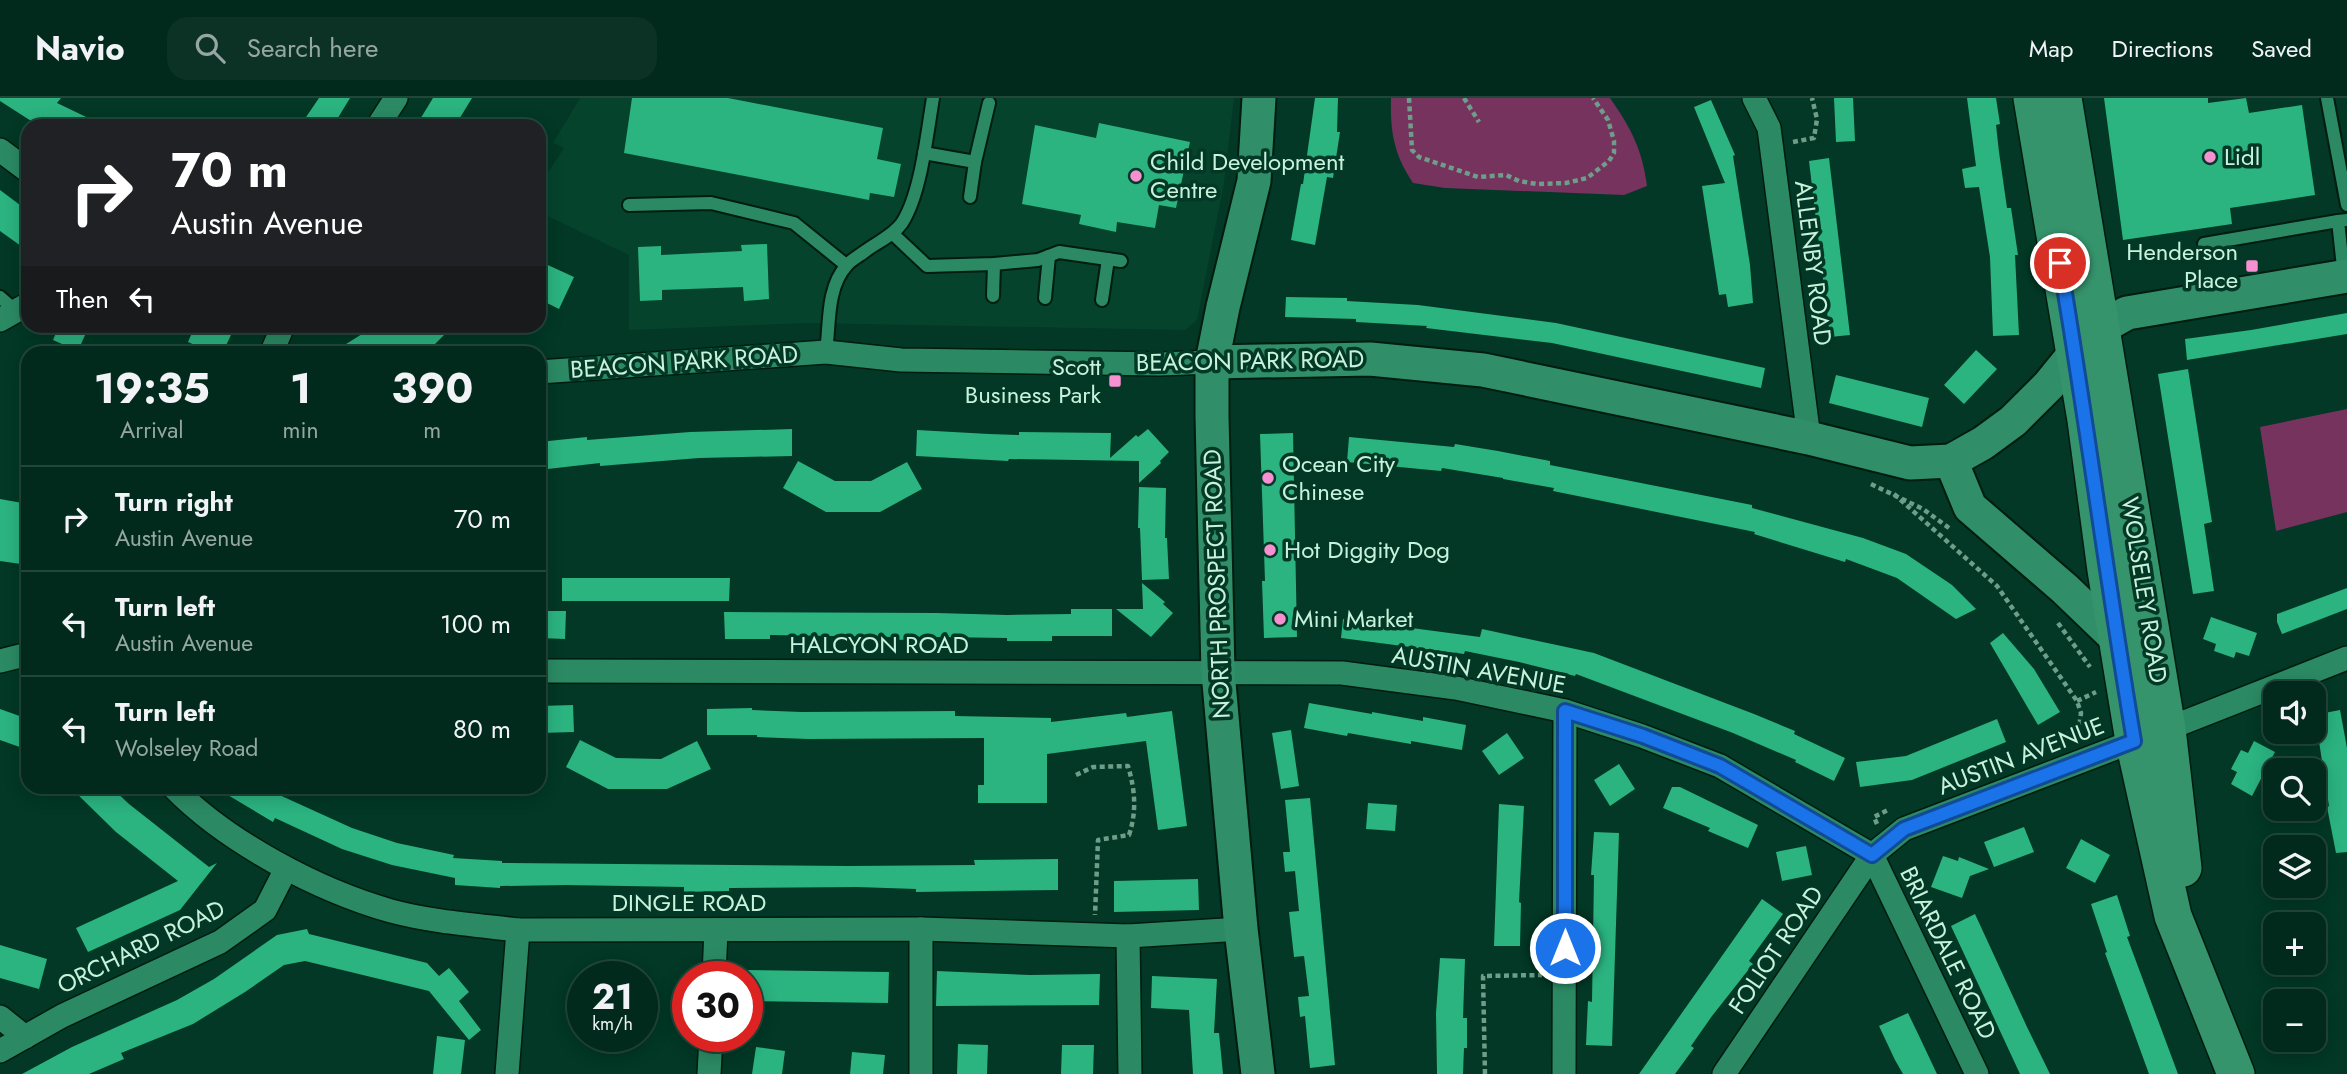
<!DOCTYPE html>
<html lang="en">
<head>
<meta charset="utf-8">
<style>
  :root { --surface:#022a1c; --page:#0c3225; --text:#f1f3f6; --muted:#96a7a3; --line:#23463b }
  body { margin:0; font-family:Jost,sans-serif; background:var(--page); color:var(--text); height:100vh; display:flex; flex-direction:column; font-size:26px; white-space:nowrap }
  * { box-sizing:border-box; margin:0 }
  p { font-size:23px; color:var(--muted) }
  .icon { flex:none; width:38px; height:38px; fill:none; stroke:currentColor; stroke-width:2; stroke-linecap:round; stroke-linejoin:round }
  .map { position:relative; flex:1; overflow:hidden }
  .side { position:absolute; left:21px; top:248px; width:525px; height:448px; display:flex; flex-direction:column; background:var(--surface); border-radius:21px; box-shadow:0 4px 18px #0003,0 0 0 2px var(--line) }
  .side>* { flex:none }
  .top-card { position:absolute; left:21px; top:21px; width:525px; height:214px; border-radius:21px; box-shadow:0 4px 18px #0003,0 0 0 2px var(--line); background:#202124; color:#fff; overflow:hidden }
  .buttons { position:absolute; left:2263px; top:583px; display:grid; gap:14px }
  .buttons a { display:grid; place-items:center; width:63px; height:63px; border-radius:14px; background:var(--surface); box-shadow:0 4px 18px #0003,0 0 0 2px var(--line); font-size:35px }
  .speed { position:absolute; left:567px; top:863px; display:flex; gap:14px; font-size:35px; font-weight:700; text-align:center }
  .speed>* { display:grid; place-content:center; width:91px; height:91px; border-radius:50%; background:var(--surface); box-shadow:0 4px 18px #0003,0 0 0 2px var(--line); line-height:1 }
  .speed small { font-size:18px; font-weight:400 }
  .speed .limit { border:10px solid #d22; background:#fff; color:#111 }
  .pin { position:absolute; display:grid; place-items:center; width:60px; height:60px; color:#fff; margin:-30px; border:4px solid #fff; border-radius:50%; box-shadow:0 2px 7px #0007 }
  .me { position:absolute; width:77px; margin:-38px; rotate:0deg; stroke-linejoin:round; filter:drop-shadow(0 0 5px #0008) }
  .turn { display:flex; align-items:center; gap:24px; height:147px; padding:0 35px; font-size:32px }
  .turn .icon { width:91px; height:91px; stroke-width:2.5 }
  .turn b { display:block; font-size:49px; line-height:60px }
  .then { display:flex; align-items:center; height:66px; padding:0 35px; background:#0003; gap:14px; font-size:26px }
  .eta { display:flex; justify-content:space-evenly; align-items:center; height:119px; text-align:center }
  .eta b { font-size:42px; font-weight:700; line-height:49px }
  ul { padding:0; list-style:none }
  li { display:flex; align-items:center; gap:21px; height:105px; padding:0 35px; border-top:2px solid var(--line) }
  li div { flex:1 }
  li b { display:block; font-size:26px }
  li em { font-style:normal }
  header { display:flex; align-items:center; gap:42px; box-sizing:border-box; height:98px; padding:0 35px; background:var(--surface); border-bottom:2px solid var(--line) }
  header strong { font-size:33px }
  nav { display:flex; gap:38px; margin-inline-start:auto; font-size:24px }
  .search { width:490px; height:63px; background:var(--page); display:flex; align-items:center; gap:18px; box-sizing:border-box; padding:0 24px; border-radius:21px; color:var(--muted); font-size:26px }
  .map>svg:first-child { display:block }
  .built { fill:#05432d }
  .green { fill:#75335e }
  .building { fill:#2bb380 }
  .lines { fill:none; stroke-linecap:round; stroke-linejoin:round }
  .lane-casing { stroke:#011c11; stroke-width:16 }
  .street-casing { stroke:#011c11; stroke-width:26 }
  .secondary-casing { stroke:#011c11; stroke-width:37 }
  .primary-casing { stroke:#011c11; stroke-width:40 }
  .path { stroke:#6e9e89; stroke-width:4.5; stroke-dasharray:5 3.5; stroke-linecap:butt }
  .lane { stroke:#2b8a64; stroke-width:12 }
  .street { stroke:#2b8a64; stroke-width:23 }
  .secondary { stroke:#308f68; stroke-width:33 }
  .primary { stroke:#35946c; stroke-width:37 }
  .route-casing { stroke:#114b97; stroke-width:18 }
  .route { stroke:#1a73e8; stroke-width:12 }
  .poi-dot { fill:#f690d0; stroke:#023825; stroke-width:2.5 }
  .labels { text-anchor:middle; stroke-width:7; stroke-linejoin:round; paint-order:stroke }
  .poi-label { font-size:24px; fill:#c7f2dc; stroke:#023825; text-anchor:start }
  .street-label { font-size:24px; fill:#c7f2dc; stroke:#023825 }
</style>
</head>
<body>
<header>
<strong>Navio</strong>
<div class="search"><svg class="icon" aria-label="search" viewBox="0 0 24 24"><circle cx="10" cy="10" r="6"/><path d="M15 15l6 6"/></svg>Search here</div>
<nav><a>Map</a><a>Directions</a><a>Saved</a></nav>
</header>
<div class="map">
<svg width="2347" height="976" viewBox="0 0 2347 976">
  <rect width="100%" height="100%" fill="#023825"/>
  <polygon class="built" points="580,0 1234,0 1224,85 1197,222 1185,232 810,225 629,232 629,157 539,114 539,88 564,50 553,45"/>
  <g class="green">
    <path d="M 1391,0 L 1610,0 C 1631,30 1642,51 1647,88 L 1624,97 L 1445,90 L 1413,85 C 1394,57 1390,34 1391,0 Z"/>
    <polygon points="2347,311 2347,414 2276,433 2260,329"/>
  </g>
  <g class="building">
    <polygon points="0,0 61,0 57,5 105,28 39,28 0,3"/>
    <polygon points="319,0 350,0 333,28 300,28"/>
    <polygon points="433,0 472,0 455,28 416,28"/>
    <polygon points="632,0 728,0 883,30 877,61 901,66 894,99 870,95 869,102 624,55"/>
    <polygon points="1315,0 1338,0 1337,34 1340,34 1333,80 1327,79 1315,147 1291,142 1301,86 1303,86"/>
    <polygon points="1834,0 1853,0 1855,43 1836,44"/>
    <polygon points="1967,0 1996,0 2000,26 1996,27 1999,54 2007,110 2011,110 2018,157 2015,157 2019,237 1993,238 1990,159 1979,89 1965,90 1962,71 1976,68"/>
    <polygon points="2104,0 2208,0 2208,5 2246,0 2249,15 2302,7 2315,97 2230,110 2232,126 2123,142"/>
    <polygon points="1711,2 1735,57 1733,58 1750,167 1753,205 1728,209 1726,196 1719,197 1702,88 1725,85 1694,9"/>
    <polygon points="1099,25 1190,44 1176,110 1159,107 1155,130 1117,124 1116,134 1079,126 1081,117 1022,106 1035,27 1096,40"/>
    <polygon points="1829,60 1850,237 1830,239 1809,63"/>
    <polygon points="0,92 28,113 28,153 0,133"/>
    <polygon points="767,146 769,201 744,203 743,189 662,192 662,202 640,203 638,149 661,148 661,157 742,153 741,147"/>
    <polygon points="539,163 574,179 559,211 539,201"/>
    <polygon points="1286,199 1347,200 1347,203 1418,207 1556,225 1765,270 1761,290 1552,245 1426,230 1427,228 1356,224 1356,221 1285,219"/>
    <polygon points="2347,215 2347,236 2187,262 2185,241 2251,232"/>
    <polygon points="59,228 89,228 78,253 53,242"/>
    <polygon points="195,228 213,228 231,237 222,256 194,256 197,248 188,244"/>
    <polygon points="375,228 453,228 431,250 422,256 330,256"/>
    <polygon points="1976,252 1997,271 1964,306 1944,287"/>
    <polygon points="2188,271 2212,424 2204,426 2214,493 2193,496 2158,276"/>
    <polygon points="1836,277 1929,300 1922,329 1829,305"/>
    <polygon points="792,331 792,358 699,360 600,368 600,365 539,372 539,344 587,339 587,342 690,334"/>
    <polygon points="1148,331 1169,354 1160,363 1161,365 1139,385 1139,363 1009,361 1008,363 916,358 917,332 989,336 1019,337 1019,334 1111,335 1110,360 1136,337 1138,339"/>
    <polygon points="1293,335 1297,539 1264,540 1262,483 1265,483 1260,336"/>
    <polygon points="1349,339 1454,349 1455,346 1498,353 1550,363 1550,367 1752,407 1752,410 1863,440 1906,456 1952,487 1976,511 1956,521 1897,480 1846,461 1845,464 1754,436 1755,434 1553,393 1554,390 1503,381 1503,380 1442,370 1441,373 1347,364"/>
    <polygon points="798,363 835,383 871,383 907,364 922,391 880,414 826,414 783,390"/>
    <polygon points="1139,389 1166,390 1165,440 1167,440 1169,481 1142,482 1140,430 1138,430"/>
    <polygon points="0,401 28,406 28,467 0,463"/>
    <polygon points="562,480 730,480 729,503 562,503"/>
    <polygon points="1142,485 1165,504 1163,506 1173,515 1151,539 1116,511 1143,511"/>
    <polygon points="2347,490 2347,511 2282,536 2277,524 2277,516"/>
    <polygon points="1071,511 1112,511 1112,538 1052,538 1052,543 1007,543 1007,540 937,539 937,541 892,542 892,539 770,537 770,541 725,541 724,514 937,515 1007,517 1071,516"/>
    <polygon points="539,513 566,513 565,541 539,540"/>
    <polygon points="2211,519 2257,535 2249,558 2236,554 2234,560 2214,553 2216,546 2203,541"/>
    <polygon points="1343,521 1480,539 1482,531 1594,555 1754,616 1795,633 1794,636 1845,660 1834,683 1795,664 1796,662 1733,635 1576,576 1575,578 1519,564 1465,553 1464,556 1341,540"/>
    <polygon points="2003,535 2034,571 2060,614 2038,627 1990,545"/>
    <polygon points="1309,605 1372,616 1372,614 1423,623 1423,619 1466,627 1462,652 1411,643 1411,646 1348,635 1347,638 1304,630"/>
    <polygon points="573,607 574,634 539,635 539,608"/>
    <polygon points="752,610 752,612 802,614 955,613 955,618 1051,620 1051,624 1126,615 1127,619 1172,613 1187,728 1158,732 1146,643 1047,656 1047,705 978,705 978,687 984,687 984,640 808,641 757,639 757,637 707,637 707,611"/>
    <polygon points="0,611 28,621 28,652 0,642"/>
    <polygon points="2340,612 2347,650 2347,754 2336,755 2327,709 2329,708 2318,637 2314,637 2314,617"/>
    <polygon points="1997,621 2006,644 1912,682 1860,689 1856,664 1906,658"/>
    <polygon points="1291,632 1299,688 1281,691 1272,635"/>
    <polygon points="1507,635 1524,660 1499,677 1482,653"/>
    <polygon points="580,642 616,660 661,661 697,643 711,671 667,691 608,691 566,669"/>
    <polygon points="2254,643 2275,654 2252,698 2231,686 2237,674 2231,671 2241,652 2248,655"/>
    <polygon points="1619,666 1635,691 1610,708 1594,682"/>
    <polygon points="1672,689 1680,689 1758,727 1748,750 1708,733 1710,730 1663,710"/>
    <polygon points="71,690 112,690 129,706 209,769 217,765 180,812 88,854 76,830 178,783 116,734"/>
    <polygon points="216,690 264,690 352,730 397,745 454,757 453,760 502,763 502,765 848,768 975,767 974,762 1058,761 1058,792 916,794 916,791 857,789 729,790 729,793 684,794 684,789 566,787 500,788 500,790 455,787 455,780 392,767 342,751 275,720 273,724"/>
    <polygon points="1310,700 1335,967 1310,970 1305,918 1300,919 1298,899 1309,898 1304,858 1294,859 1289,814 1299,813 1295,773 1285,774 1283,754 1290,754 1285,702"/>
    <polygon points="1368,705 1397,707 1395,733 1366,731"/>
    <polygon points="1499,706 1524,708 1519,804 1521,805 1520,848 1494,848"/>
    <polygon points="2024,729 2034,754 1994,769 1984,744"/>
    <polygon points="1594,734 1619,735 1612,948 1586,947 1588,903 1592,904 1594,777 1591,777"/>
    <polygon points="2081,741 2110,757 2095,785 2066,770"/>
    <polygon points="1806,748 1812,777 1782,783 1776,754"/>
    <polygon points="1943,758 1958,763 1959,759 1989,771 1970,778 1962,800 1931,789"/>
    <polygon points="1198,781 1199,812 1114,814 1114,783"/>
    <polygon points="2117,797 2130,838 2127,839 2178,976 2149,976 2105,855 2107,854 2091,806"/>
    <polygon points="1762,801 1783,816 1749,863 1753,866 1712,918 1691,948 1694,950 1675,976 1639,976"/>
    <polygon points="1975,816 2027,929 2050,976 2020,976 1994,920 1951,828"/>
    <polygon points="307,831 309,836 427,865 439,878 449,870 469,894 459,903 481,932 469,942 429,893 305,863 284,867 245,894 193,926 121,955 124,961 89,976 22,976 72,949 177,902 214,881 277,837"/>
    <polygon points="0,847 47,861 39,891 0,880"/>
    <polygon points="1440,860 1465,861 1463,920 1467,920 1467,950 1464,950 1463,976 1437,976 1436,915"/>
    <polygon points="747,872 889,874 888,905 747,903"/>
    <polygon points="937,873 1030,877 1100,876 1099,907 936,908"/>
    <polygon points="1152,878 1217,881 1214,935 1219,935 1223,976 1193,976 1189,912 1151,910"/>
    <polygon points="1908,915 1920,940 1937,976 1903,976 1895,962 1879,928"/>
    <polygon points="437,938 465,942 461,976 433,976"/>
    <polygon points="958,946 988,947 987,976 957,976"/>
    <polygon points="1062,947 1094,947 1093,976 1061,976"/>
    <polygon points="756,949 785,953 782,976 752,976"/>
    <polygon points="852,954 885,957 883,976 850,976"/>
  </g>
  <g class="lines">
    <g class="lane-casing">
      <g id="lane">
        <polyline points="2327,0 2347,107"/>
        <polyline points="924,55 975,64 970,99"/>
        <polyline points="975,64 989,5"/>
        <polyline points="629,107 711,105 794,125 846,167"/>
        <polyline points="893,136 927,168 994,166 1038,162 1059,154 1121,163"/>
        <polyline points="2204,146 2338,123"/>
        <polyline points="2344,178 2338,123 2347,122"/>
        <polyline points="993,198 994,166"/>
        <polyline points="0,199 16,213"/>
        <polyline points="1045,200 1049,158"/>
        <polyline points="1102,202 1108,161"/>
        <path d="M 826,254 C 830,226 826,190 847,167 C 851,162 859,158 864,154 C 877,144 893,138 902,125 C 921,96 927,35 933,0"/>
      </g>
    </g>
    <g class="street-casing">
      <g id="street">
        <polyline points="1754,0 1769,30 1809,340"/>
        <polyline points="378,28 396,0"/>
        <polyline points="0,52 28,73"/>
        <polyline points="0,222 28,206"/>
        <polyline points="271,256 283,228"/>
        <polyline points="539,274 826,254 901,262 1159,266 1212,264"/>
        <polyline points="0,563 28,556"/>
        <polyline points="539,573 1342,575 1456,590 1565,613 1642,638 1720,668 1872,757"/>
        <polyline points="2167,631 2347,560"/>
        <path d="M 174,690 C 227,744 317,792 391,813 C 432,824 476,827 518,832 L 921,831 L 1128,838 L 1241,831"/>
        <polyline points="1872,757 1977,976"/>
        <polyline points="921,831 921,976"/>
        <polyline points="1128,838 1130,976"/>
        <polyline points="714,878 716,832"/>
        <polyline points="0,919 25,939"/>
        <polyline points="0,953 62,918 220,844 265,812 286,771"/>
        <polyline points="507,976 518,832"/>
        <polyline points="709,976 711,938"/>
        <polyline points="1564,976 1565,613"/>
        <polyline points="1724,976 1872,757 1904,731 2134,643"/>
      </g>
    </g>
    <g class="secondary-casing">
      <g id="secondary">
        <polyline points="1212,264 1370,261 1483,272 1809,340 1910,365 1951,363 1983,345 2013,323 2049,287 2075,255 2102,229 2127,215 2347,178"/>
        <polyline points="1951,363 1970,409 2065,491 2116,540"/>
        <polyline points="1258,976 1241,831 1218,574 1212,318 1212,264 1223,209 1254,83 1259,0"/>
      </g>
    </g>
    <g class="primary-casing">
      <g id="primary">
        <polyline points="2032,0 2086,322 2106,472 2134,643 2173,818 2236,976"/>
        <polyline points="2063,0 2167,631 2183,770"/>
      </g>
    </g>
    <g class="path">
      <polyline points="1409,0 1412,52 1419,59 1478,79 1506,77 1519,83 1537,86 1566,85 1587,80 1609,63 1614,55 1614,43 1608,22 1593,0"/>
      <polyline points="1464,0 1479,24"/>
      <polyline points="1793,44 1814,40 1817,21 1812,0"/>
      <polyline points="1871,386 1923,411 1949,430"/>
      <polyline points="1894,396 1997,488 2077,603 2081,615 2079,630 2041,652"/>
      <polyline points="2058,525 2090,569"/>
      <polyline points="2077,603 2096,594"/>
      <path d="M 1076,677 L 1093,669 L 1128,668 C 1135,692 1137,713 1129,737 L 1098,742 L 1095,817"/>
      <polyline points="1877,726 1874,719 1890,711"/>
      <polyline points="1485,976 1483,878 1542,877"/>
    </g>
    <use href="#lane" class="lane"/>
    <use href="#street" class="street"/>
    <use href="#secondary" class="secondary"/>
    <use href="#primary" class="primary"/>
  </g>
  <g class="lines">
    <g class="route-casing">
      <path id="route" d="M 1565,850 L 1565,613 L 1643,638 L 1720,668 L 1872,757 L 1904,731 L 2134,643 C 2107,484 2087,324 2060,165"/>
    </g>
    <use href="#route" class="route"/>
  </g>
  <g class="poi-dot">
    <circle cx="2210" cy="59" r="7"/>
    <circle cx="1136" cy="78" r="7"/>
    <rect x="2245" y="161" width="14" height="14" rx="3.5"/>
    <rect x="1108" y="276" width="14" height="14" rx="3.5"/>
    <circle cx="1268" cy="380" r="7"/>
    <circle cx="1270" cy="452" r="7"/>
    <circle cx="1280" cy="521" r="7"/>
  </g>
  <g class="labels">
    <g class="poi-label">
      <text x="2224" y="67">Lidl</text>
      <text x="1150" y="72">Child Development<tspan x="1150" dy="28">Centre</tspan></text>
      <text x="2238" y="162" text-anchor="end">Henderson<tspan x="2238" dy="28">Place</tspan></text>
      <text x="1101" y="277" text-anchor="end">Scott<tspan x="1101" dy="28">Business Park</tspan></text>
      <text x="1282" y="374">Ocean City<tspan x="1282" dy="28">Chinese</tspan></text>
      <text x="1284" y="460">Hot Diggity Dog</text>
      <text x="1294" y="529">Mini Market</text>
    </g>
    <g class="street-label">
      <text transform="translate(1813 165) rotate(83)" y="8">ALLENBY ROAD</text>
      <text transform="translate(1250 263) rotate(-1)" y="8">BEACON PARK ROAD</text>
      <text transform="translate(684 264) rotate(-4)" y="8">BEACON PARK ROAD</text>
      <text transform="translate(1217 486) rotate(-92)" y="8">NORTH PROSPECT ROAD</text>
      <text transform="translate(2144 492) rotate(81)" y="8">WOLSELEY ROAD</text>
      <text x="879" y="555">HALCYON ROAD</text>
      <text transform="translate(1479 572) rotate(10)" y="8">AUSTIN AVENUE</text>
      <text transform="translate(2021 658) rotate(-21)" y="8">AUSTIN AVENUE</text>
      <text x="689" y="813">DINGLE ROAD</text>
      <text transform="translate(141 849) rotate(-26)" y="8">ORCHARD ROAD</text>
      <text transform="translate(1776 852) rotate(-56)" y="8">FOLIOT ROAD</text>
      <text transform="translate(1948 855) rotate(64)" y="8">BRIARDALE ROAD</text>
    </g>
  </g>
</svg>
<div class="buttons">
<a><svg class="icon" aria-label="sound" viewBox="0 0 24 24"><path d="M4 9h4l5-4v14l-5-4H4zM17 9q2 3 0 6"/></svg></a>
<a><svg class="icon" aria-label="search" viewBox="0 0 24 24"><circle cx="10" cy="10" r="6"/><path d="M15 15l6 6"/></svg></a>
<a><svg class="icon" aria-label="layers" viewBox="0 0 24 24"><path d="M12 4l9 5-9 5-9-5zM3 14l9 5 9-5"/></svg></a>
<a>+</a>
<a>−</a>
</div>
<div class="speed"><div>21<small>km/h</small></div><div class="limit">30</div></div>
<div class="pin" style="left:2060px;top:165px;background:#d93025"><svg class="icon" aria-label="arrive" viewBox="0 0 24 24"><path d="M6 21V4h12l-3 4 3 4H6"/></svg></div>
<svg class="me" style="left:1565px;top:850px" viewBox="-20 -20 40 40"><circle r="17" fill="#1a73e8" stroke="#fff" stroke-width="3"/><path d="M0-11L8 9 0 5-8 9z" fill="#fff"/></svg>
<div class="top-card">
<div class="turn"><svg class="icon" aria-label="right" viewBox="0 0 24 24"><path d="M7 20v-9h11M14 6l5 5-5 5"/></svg><div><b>70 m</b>Austin Avenue</div></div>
<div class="then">Then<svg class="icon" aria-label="left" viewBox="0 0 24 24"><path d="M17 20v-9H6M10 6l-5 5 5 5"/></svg></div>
</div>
<section class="side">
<div class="eta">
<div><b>19:35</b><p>Arrival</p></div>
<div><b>1</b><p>min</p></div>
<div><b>390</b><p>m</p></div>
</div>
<ul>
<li><svg class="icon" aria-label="right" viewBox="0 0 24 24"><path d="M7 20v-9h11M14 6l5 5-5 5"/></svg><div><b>Turn right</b><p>Austin Avenue</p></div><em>70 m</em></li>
<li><svg class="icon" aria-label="left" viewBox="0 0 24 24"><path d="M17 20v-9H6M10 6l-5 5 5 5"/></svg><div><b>Turn left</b><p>Austin Avenue</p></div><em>100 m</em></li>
<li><svg class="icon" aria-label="left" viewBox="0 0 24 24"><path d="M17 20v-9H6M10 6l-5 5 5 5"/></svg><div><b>Turn left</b><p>Wolseley Road</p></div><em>80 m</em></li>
</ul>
</section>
</div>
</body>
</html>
